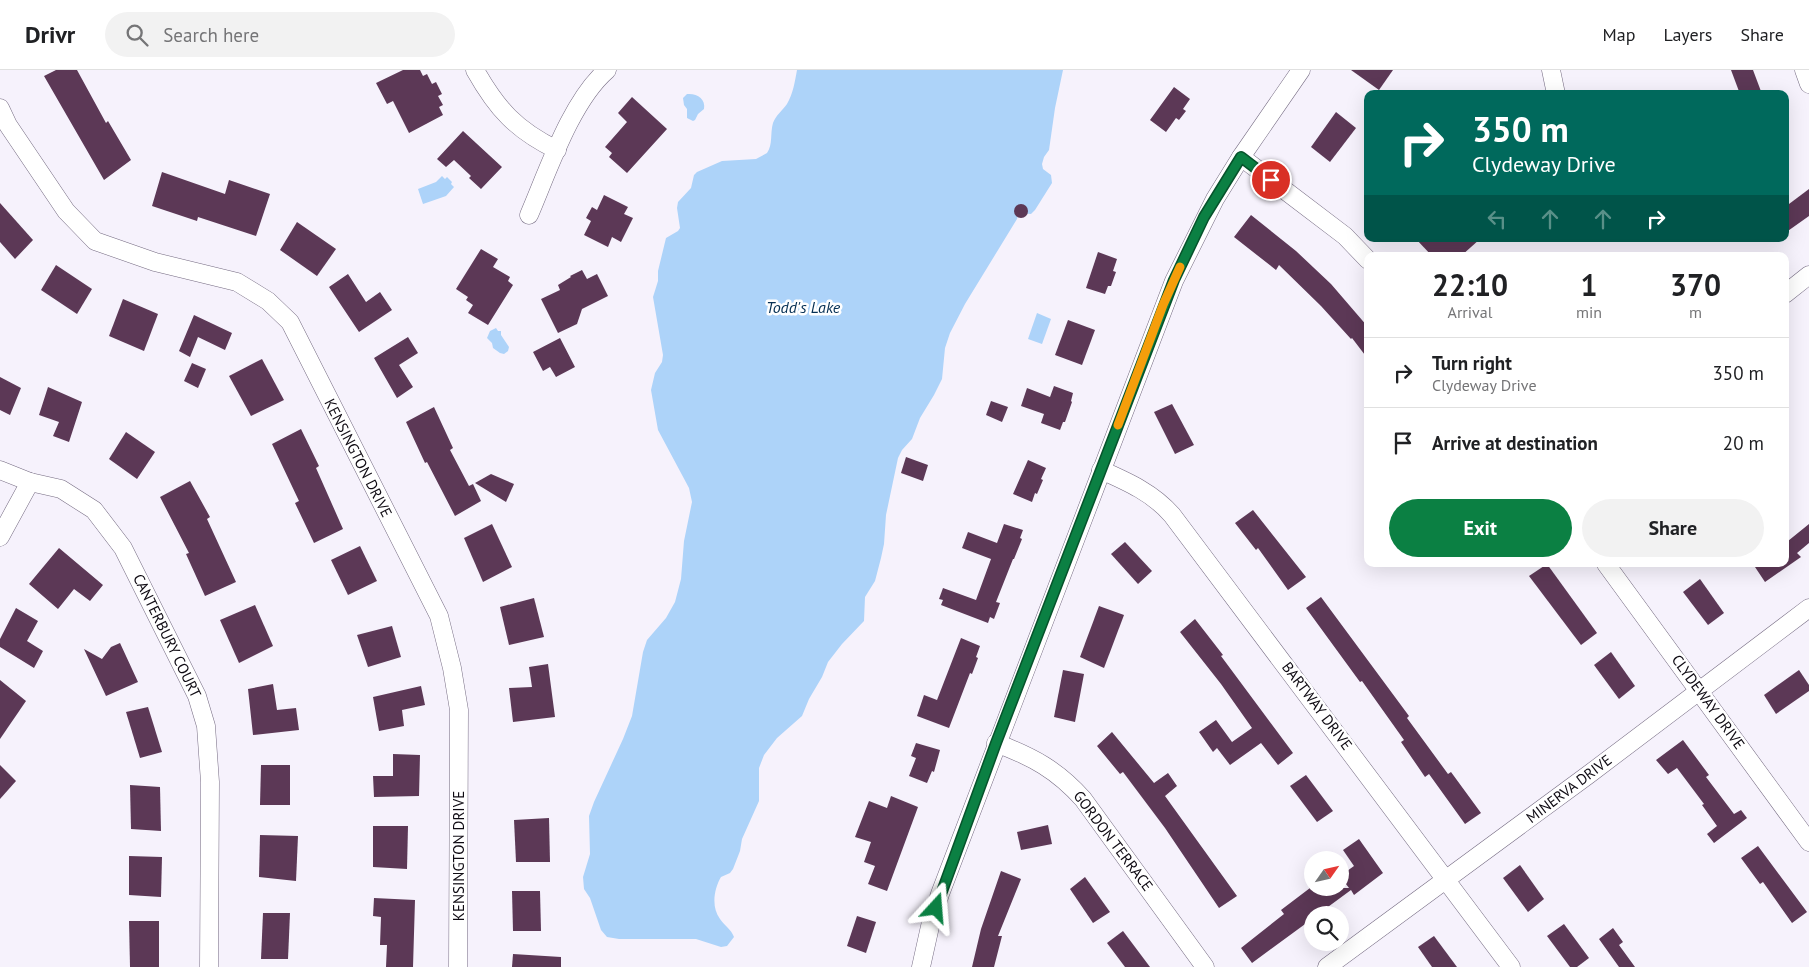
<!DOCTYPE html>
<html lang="en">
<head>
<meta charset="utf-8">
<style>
  :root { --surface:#fff; --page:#f2f2f2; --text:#202124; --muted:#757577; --line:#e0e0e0; --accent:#0b8043 }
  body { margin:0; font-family:"PT Sans",sans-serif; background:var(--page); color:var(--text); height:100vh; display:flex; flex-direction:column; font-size:19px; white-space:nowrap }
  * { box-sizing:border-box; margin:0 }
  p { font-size:16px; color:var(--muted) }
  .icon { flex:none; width:28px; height:28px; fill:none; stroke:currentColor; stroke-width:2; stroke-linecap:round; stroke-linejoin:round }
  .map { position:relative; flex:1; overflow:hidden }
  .sheet { position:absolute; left:1364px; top:182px; width:425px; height:315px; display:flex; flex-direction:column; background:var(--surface); border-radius:10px; box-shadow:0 5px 20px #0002 }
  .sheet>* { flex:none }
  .top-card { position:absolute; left:1364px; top:20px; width:425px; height:152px; border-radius:10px; box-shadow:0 5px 20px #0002; background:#00695c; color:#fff; overflow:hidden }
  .needle { width:32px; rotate:56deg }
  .fabs { position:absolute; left:1304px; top:781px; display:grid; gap:10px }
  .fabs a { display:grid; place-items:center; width:45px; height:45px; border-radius:50%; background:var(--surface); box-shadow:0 5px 20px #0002; font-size:25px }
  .pin { position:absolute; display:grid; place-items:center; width:42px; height:42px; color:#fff; margin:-21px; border:2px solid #fff; border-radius:50%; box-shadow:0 1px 5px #0007 }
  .me { position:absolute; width:55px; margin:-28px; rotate:19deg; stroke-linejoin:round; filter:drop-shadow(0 0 4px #0008) }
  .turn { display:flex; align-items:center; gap:18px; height:105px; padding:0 25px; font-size:22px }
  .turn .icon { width:65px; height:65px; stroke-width:2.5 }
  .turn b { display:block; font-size:35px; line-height:42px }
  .lanes { display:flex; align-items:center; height:48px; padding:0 25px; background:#0003; justify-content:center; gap:25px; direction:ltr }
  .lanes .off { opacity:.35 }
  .eta { display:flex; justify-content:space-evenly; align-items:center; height:85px; text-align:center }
  .eta b { font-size:30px; font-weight:700; line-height:35px }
  .cta { display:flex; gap:10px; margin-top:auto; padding:10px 25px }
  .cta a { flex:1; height:58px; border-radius:30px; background:var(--accent); color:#fff; font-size:20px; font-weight:700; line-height:58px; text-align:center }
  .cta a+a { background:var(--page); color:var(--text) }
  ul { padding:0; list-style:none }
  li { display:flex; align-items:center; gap:15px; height:70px; padding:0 25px; border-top:1px solid var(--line) }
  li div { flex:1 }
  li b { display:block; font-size:19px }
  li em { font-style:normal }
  header { display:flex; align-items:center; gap:30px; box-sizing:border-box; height:70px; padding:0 25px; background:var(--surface); border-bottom:1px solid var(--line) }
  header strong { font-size:24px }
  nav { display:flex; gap:28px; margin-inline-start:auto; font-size:18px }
  .search { width:350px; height:45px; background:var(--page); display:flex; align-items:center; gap:12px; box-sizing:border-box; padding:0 18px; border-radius:28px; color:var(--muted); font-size:19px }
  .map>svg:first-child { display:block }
  .water { fill:#add3f9 }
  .building { fill:#5c3856 }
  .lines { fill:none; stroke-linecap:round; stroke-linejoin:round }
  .street-casing { stroke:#756b82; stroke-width:19 }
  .street { stroke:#fff; stroke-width:18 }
  .route-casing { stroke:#07532c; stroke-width:12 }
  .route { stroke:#0b8043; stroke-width:9 }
  .slow { stroke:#f59e0b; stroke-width:9 }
  .labels { text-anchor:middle; stroke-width:5; stroke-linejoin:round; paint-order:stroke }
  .street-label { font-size:15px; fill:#0e0a12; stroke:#fff }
  .water-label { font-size:16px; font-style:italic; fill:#063054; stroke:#fff }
</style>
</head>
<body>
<header>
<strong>Drivr</strong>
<div class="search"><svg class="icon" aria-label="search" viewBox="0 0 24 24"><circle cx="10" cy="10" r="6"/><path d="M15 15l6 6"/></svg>Search here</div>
<nav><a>Map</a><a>Layers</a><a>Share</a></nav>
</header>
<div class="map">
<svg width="1809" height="897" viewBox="0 0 1809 897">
  <rect width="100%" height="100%" fill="#f6f2fc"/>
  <g class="water">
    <path d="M 797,0 L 1063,0 L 1055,38 L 1049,80 L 1044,87 L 1042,94 L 1043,99 L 1051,105 L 1052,113 L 1035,140 L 1031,144 L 1019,143 L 1017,149 L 965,234 L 950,263 L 945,278 L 942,309 L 934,325 L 920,348 L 912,369 L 902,380 L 898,388 L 886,445 L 884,474 L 881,488 L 875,511 L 865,527 L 864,551 L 842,574 L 828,592 L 822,607 L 809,629 L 802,646 L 777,668 L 764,685 L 759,698 L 759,731 L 742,769 L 740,781 L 733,799 L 730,803 L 721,807 C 714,819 711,837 720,849 C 725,856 731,859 734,867 L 727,876 L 721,877 L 696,869 L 619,869 L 607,867 L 601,860 L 590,828 L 584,819 L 583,807 L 590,784 L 589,746 L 594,732 L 623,669 L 632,646 L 643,582 L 647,570 L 666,548 L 675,532 L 681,509 L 684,471 L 692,432 L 689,418 L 658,360 L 651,320 L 655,303 L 662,292 L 663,285 L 653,227 L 658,211 L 658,201 L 666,168 L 678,161 L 680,158 L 677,138 L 678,132 L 691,118 L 694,105 L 697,102 L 722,91 L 756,89 L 767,83 C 773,75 770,63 773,53 C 776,45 782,41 787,34 C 793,24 795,11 797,0 Z"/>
    <path d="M 687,24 C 697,23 706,29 704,39 L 698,44 L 695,50 L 693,51 L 687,48 L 687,39 L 684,35 L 683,28 Z"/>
    <polygon points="442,106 445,109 447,107 452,112 451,114 454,117 446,126 423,134 418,119 436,112"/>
    <polygon points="1037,243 1051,249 1042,274 1028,269"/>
    <polygon points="496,258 498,261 501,261 501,265 509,277 508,281 504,284 500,283 493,278 492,273 487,268 490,261"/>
  </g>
  <g class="building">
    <polygon points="56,0 77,0 106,53 108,51 131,90 104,110 44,6"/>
    <polygon points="403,0 420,0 423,6 427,4 432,14 436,12 442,24 438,26 443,35 439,37 443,45 409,63 393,31 387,34 376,13"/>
    <polygon points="1351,0 1393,0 1379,20"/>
    <polygon points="1731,0 1753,0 1762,24 1740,24"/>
    <polygon points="1174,17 1190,29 1183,39 1186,41 1179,50 1176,48 1166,62 1150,50"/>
    <polygon points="632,27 667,59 627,103 609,87 612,83 605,77 627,52 618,43"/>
    <polygon points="1336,42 1356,58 1330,92 1311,77"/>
    <polygon points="463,61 502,97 481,119 469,108 471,106 454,90 446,97 437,89"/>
    <polygon points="162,102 225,124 229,110 270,124 256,166 198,147 197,151 152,136"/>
    <polygon points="1809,119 1809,146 1785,163 1785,137"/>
    <polygon points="604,125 628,137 624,144 633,148 621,172 612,167 608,177 584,165 591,151 586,148 592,137 597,140"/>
    <polygon points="0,133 33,170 15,189 0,172"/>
    <circle cx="1021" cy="141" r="7"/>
    <polygon points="1251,145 1296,181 1331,214 1368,257 1368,289 1352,268 1351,269 1321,236 1279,195 1276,200 1234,167"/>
    <polygon points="297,152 336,179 317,206 280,180"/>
    <polygon points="1416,169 1480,169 1461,186 1432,186"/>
    <polygon points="481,179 498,189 493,197 510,207 508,211 513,215 488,255 468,243 473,235 466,230 468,227 456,219"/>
    <polygon points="1098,182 1117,189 1113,201 1116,202 1111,216 1108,216 1105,224 1086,218"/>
    <polygon points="56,195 92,219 77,244 41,220"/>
    <polygon points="582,200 587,209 597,204 608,226 582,239 577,254 558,263 541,229 560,220 558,215 571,207 570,206"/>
    <polygon points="348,204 366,232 380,222 392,240 359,262 329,217"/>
    <polygon points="123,229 158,244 144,281 109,266"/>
    <polygon points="194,245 232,263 225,280 198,267 190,287 179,281"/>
    <polygon points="1068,250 1095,260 1082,295 1055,285"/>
    <polygon points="408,267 418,283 399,295 413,317 397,328 374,288"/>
    <polygon points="560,268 575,297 556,307 550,297 543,301 533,282"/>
    <polygon points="262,289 284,330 251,346 229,306"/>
    <polygon points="192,293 206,299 198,318 184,311"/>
    <polygon points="0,307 21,318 10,345 0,340"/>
    <polygon points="1054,316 1073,323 1071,331 1072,332 1065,352 1063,352 1060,360 1041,353 1044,344 1021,336 1027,318 1050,327"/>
    <polygon points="48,317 82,332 69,372 53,366 59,352 39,345"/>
    <polygon points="991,331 1008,337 1002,352 986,345"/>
    <polygon points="1172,334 1194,375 1175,384 1154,342"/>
    <polygon points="434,337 453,378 450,380 469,416 473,414 481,431 455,446 427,392 425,393 406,352"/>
    <polygon points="301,359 319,396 316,398 343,459 314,473 295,433 299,431 272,374"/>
    <polygon points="126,362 155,382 137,409 109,389"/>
    <polygon points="906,387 928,395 923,411 901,403"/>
    <polygon points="1028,390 1046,398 1041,409 1043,410 1037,424 1035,423 1032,432 1013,424"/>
    <polygon points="491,404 514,414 506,432 475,413"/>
    <polygon points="190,411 210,447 207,449 236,512 205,526 186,484 189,483 160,427"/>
    <polygon points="1253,440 1306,507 1288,520 1258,478 1256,480 1235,453"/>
    <polygon points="492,454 512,497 483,512 464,468"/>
    <polygon points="1004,454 1023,460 1020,468 1022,469 1014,489 1013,489 996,532 1000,533 994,549 990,547 988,553 941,535 943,530 939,529 943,518 976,530 991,489 962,478 968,462 997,473"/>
    <polygon points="1809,454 1809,473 1797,483 1801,487 1765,512 1753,494 1785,494 1785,466 1788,471"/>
    <polygon points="1125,472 1152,501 1138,514 1111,484"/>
    <polygon points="360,476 377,511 348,525 331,490"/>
    <polygon points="59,478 103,515 90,531 74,519 58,539 29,514"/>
    <polygon points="1547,494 1597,563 1581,575 1529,506"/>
    <polygon points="1700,509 1724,543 1708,555 1683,522"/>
    <polygon points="1321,527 1409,646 1407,648 1448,704 1451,702 1481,743 1465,754 1429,704 1425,707 1401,672 1404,670 1362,611 1360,612 1306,538"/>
    <polygon points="534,528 544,567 509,575 500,537"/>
    <polygon points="255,535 273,576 239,593 220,550"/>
    <polygon points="1099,536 1124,545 1104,598 1080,587"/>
    <polygon points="16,538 38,551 27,571 43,581 34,598 0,577 0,569"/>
    <polygon points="1195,549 1223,585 1221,586 1293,683 1278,695 1261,673 1230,695 1217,678 1213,682 1199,662 1216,650 1232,672 1252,658 1221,614 1180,562"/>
    <polygon points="392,556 401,587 368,597 357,565"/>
    <polygon points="961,568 980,576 976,587 978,588 972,604 970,603 949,658 917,646 924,625 937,630"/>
    <polygon points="120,573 138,612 106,626 84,579 102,589 111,577"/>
    <polygon points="1611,582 1635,616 1619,629 1594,595"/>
    <polygon points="548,594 555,647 513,652 509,618 532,617 529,597"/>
    <polygon points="1063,600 1084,604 1075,652 1054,647"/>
    <polygon points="1799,600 1809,615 1809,621 1776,644 1764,625"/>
    <polygon points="0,610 26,631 0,669"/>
    <polygon points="273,614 277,640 296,638 299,660 253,665 248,619"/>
    <polygon points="421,616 425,635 402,640 404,656 379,661 373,627"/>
    <polygon points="148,637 162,682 140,688 126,642"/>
    <polygon points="1112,662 1154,713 1168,703 1177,716 1165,726 1237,826 1219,838 1165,758 1123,702 1120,704 1097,676"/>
    <polygon points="1683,670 1709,705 1706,707 1734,744 1741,740 1747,748 1714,773 1707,764 1717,756 1702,735 1704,734 1677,698 1668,704 1656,690"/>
    <polygon points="916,673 940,680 934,702 932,701 927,713 909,706 916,688 911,686"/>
    <polygon points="393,684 420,685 419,726 374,727 373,706 393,706"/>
    <polygon points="0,695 16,711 0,729"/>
    <polygon points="261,695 290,695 290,735 260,735"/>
    <polygon points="1306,705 1333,741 1317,752 1290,716"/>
    <polygon points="130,715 160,717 161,761 131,759"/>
    <polygon points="891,726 918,737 887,821 868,814 875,796 864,792 871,772 855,767 869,731 887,738"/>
    <polygon points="549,748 550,792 516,792 514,750"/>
    <polygon points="1048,755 1052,774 1021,780 1017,762"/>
    <polygon points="373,756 408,756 407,799 373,797"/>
    <polygon points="260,765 298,766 296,811 259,807"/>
    <polygon points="1359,769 1383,803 1354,825 1351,820 1317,845 1312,845 1312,849 1252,893 1241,878 1284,844 1281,840 1310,818 1349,818 1340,806 1354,796 1343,780"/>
    <polygon points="1758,776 1807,842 1792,853 1763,812 1760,814 1741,788"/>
    <polygon points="129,786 162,787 161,827 129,825"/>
    <polygon points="1520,795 1544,829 1528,842 1503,808"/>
    <polygon points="1001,801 1021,809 998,866 1002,866 994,897 972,897 981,859"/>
    <polygon points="1085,807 1110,842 1093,853 1070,819"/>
    <polygon points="512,821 540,821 541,861 513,861"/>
    <polygon points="374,828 415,830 413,897 386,897 387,875 380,875 381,847 373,846"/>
    <polygon points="263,843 290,843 288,889 261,889"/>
    <polygon points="857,846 876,852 866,883 847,876"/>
    <polygon points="129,851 159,851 159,897 130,897"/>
    <polygon points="1564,854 1589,888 1577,897 1570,897 1547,866"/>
    <polygon points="1613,858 1623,872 1619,875 1635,897 1619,897 1599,869"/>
    <polygon points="1123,861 1150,897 1125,897 1107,873"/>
    <polygon points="1434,866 1457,897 1432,897 1418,877"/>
    <polygon points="513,884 561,887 561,897 512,897"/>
  </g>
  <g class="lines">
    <g class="street-casing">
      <g id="street">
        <path d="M 475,0 C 497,39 516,60 557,80"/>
        <polyline points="1551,0 1556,24"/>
        <polyline points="1804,0 1809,14"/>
        <polyline points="0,38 8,55 66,141 95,171 155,192 237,212 268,231 290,252 439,546 452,598 459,640 458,897"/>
        <polyline points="1241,87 1345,166 1368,190"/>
        <path d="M 529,145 C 548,101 571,31 607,0"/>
        <polyline points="1785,224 1809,205"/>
        <polyline points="0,400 30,412 61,419 94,440 123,478 197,626 206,656 210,712 209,897"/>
        <path d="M 1101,400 C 1128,412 1153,423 1172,445 L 1511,897"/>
        <polyline points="0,467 30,412"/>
        <polyline points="1606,494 1809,772"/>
        <path d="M 996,673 C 1033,687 1057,700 1083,729 L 1205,897"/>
        <polyline points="921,897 931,852 940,824 1174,211 1215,129 1241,87 1301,0"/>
        <polyline points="1327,897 1588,705 1809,538"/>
      </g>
    </g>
    <use href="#street" class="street"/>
  </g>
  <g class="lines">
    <g class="route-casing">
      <polyline id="route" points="936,838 996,673 1174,210 1204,147 1241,87 1271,110"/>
    </g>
    <use href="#route" class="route"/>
    <polyline class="slow" points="1118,355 1163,235 1180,197"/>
  </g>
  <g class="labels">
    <g class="street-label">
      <text transform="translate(358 388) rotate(63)" y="5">KENSINGTON DRIVE</text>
      <text transform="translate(167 566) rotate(64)" y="5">CANTERBURY COURT</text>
      <text transform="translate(1708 632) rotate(54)" y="5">CLYDEWAY DRIVE</text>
      <text transform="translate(1317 636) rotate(53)" y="5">BARTWAY DRIVE</text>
      <text transform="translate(1569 719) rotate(-37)" y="5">MINERVA DRIVE</text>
      <text transform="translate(1113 771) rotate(53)" y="5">GORDON TERRACE</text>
      <text transform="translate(459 786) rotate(-90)" y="5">KENSINGTON DRIVE</text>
    </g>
    <g class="water-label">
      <text x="803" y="243">Todd's Lake</text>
    </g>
  </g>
</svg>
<div class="fabs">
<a><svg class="needle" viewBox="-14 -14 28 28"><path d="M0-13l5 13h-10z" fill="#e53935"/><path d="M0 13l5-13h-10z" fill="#757577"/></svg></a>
<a><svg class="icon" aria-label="search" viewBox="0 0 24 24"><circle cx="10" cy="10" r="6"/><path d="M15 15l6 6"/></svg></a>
</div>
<div class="pin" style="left:1271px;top:110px;background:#d93025"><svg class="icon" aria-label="arrive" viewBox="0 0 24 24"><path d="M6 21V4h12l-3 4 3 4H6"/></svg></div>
<svg class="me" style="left:936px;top:838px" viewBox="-20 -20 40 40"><path d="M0-17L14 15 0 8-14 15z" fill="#0b8043" stroke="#fff" stroke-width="4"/></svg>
<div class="top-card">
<div class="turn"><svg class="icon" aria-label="right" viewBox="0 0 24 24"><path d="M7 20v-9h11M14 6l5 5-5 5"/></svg><div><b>350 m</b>Clydeway Drive</div></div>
<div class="lanes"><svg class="icon off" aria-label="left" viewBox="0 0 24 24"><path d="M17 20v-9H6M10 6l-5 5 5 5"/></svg><svg class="icon off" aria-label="ahead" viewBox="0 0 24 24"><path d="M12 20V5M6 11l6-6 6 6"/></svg><svg class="icon off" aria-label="ahead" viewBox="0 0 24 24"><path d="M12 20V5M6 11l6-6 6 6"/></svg><svg class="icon" aria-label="right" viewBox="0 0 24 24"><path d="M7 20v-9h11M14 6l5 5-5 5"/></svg></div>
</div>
<section class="sheet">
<div class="eta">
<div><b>22:10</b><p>Arrival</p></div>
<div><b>1</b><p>min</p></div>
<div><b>370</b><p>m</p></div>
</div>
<ul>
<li><svg class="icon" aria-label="right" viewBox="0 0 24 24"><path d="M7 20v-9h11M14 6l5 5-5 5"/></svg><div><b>Turn right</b><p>Clydeway Drive</p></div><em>350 m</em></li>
<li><svg class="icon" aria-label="arrive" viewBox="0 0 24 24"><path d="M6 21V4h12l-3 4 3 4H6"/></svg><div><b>Arrive at destination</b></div><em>20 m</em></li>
</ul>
<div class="cta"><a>Exit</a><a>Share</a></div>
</section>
</div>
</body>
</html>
